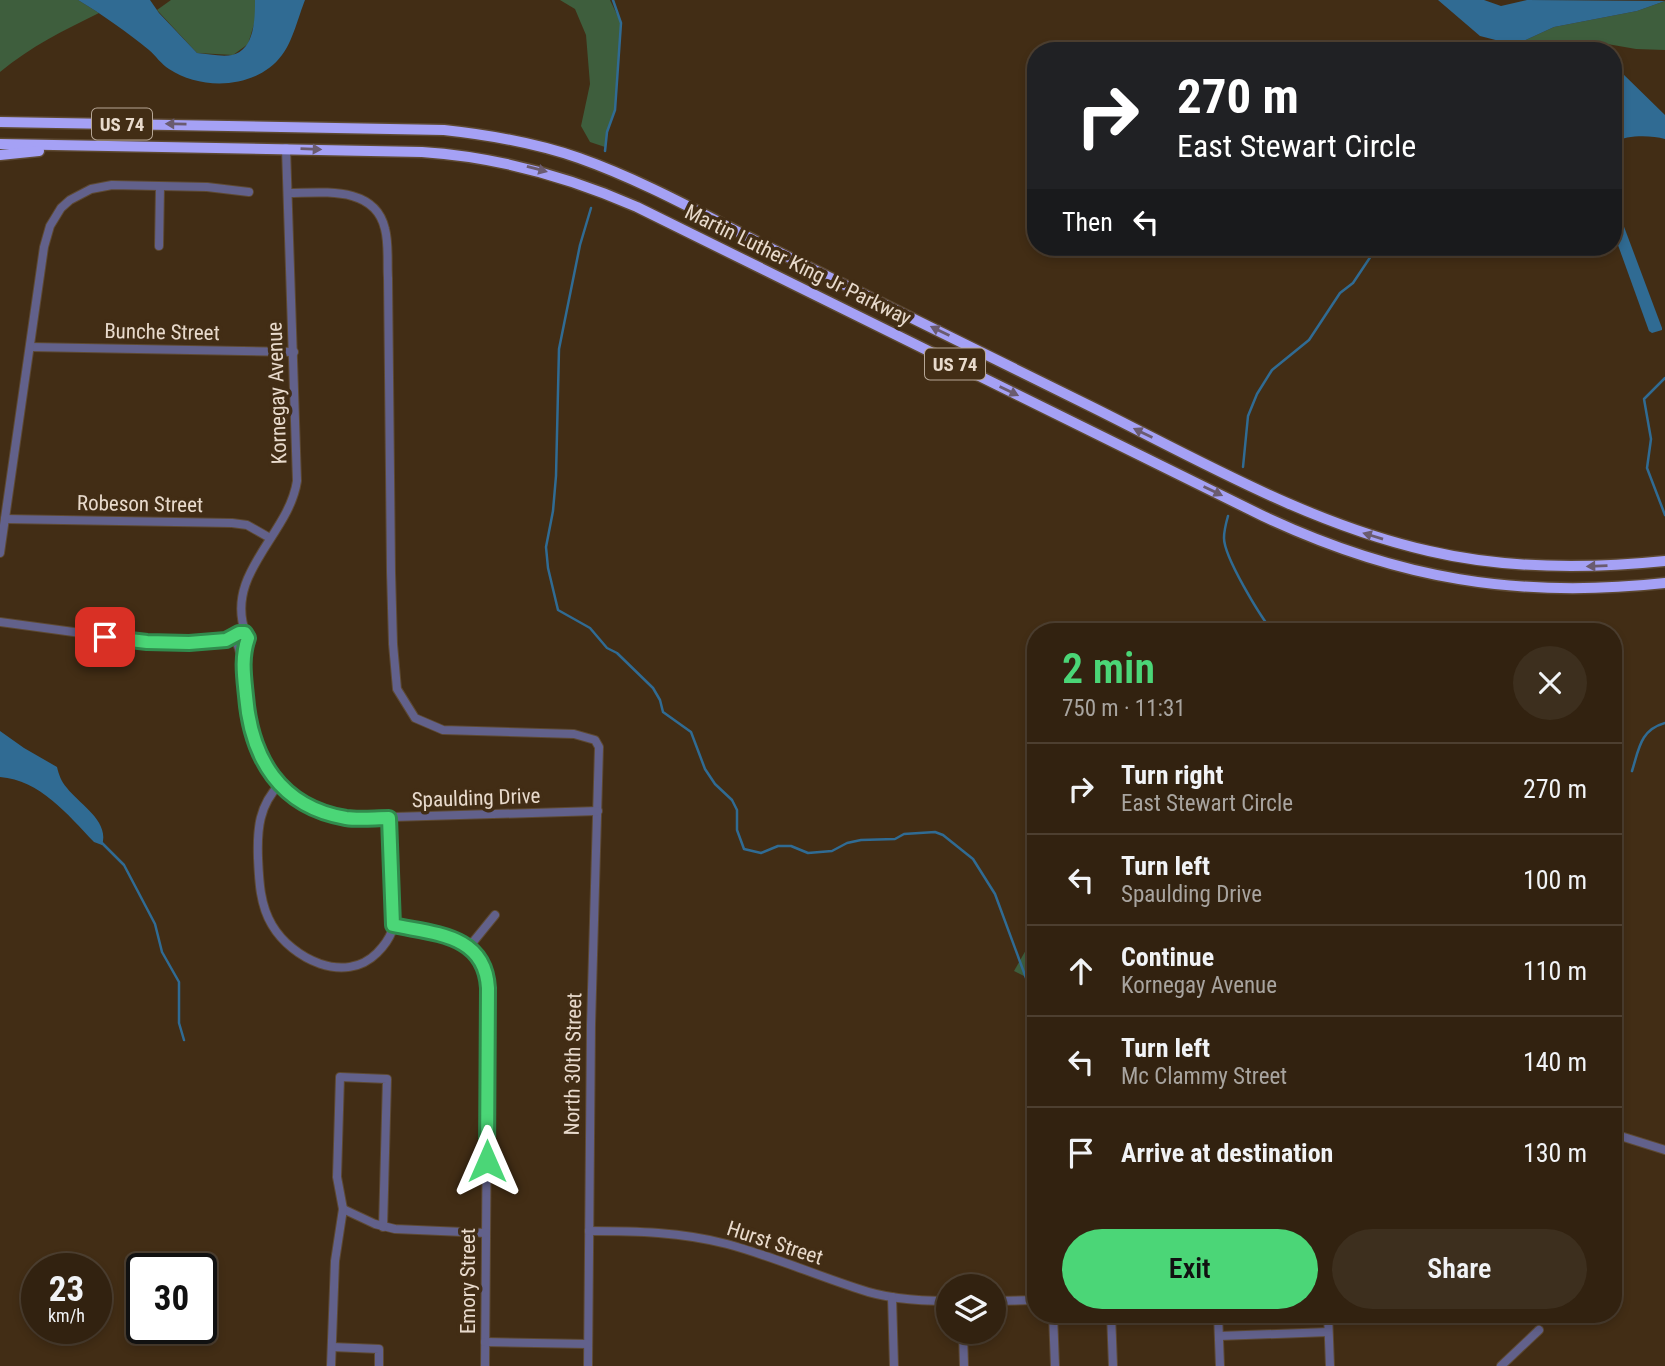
<!DOCTYPE html>
<html lang="en">
<head>
<meta charset="utf-8">
<style>
  :root { --surface:#322210; --page:#3d2f1e; --text:#f1f3f6; --muted:#a8a49f; --line:#4d3f30; --accent:#4bd677 }
  body { margin:0; font-family:"Roboto Condensed",sans-serif; background:var(--page); color:var(--text); height:100vh; display:flex; flex-direction:column; font-size:26px; white-space:nowrap }
  * { box-sizing:border-box; margin:0 }
  p { font-size:23px; color:var(--muted) }
  .icon { flex:none; width:38px; height:38px; fill:none; stroke:currentColor; stroke-width:2; stroke-linecap:round; stroke-linejoin:round }
  .map { position:relative; flex:1; overflow:hidden }
  .side { position:absolute; left:1027px; top:623px; width:595px; height:700px; display:flex; flex-direction:column; background:var(--surface); border-radius:28px; box-shadow:0 4px 10px #0003,0 0 0 2px var(--line) }
  .side>* { flex:none }
  .hud { position:absolute; left:1027px; top:42px; width:595px; height:214px; border-radius:28px; box-shadow:0 4px 10px #0003,0 0 0 2px var(--line); background:#202124; color:#fff; overflow:hidden }
  .buttons { position:absolute; left:936px; top:1274px; display:grid; gap:14px }
  .buttons a { display:grid; place-items:center; width:70px; height:70px; border-radius:50%; background:var(--surface); box-shadow:0 4px 10px #0003,0 0 0 2px var(--line); font-size:35px }
  .speed { position:absolute; left:21px; top:1253px; display:flex; gap:14px; font-size:35px; font-weight:700; text-align:center }
  .speed>* { display:grid; place-content:center; width:91px; height:91px; border-radius:50%; background:var(--surface); box-shadow:0 4px 10px #0003,0 0 0 2px var(--line); line-height:1 }
  .speed small { font-size:18px; font-weight:400 }
  .speed .limit { border:4px solid #111; border-radius:10px; background:#fff; color:#111 }
  .pin { position:absolute; display:grid; place-items:center; width:60px; height:60px; color:#fff; margin:-30px; border-radius:14px; box-shadow:0 4px 10px #0006 }
  .me { position:absolute; width:77px; margin:-38px; rotate:0deg; stroke-linejoin:round; filter:drop-shadow(0 0 5px #0008) }
  .turn { display:flex; align-items:center; gap:24px; height:147px; padding:0 35px; font-size:32px }
  .turn .icon { width:91px; height:91px; stroke-width:2.5 }
  .turn b { display:block; font-size:49px; line-height:60px }
  .then { display:flex; align-items:center; height:66px; padding:0 35px; background:#0003; gap:14px; font-size:26px }
  .round { display:grid; place-items:center; flex:none; width:74px; height:74px; border-radius:37px; background:var(--page) }
  .headline { display:flex; align-items:center; justify-content:space-between; height:119px; padding:0 35px }
  h1 { font-size:42px; font-weight:600; line-height:52px; color:var(--accent) }
  .primary-button { display:flex; gap:14px; margin-top:auto; padding:14px 35px }
  .primary-button a { flex:1; height:80px; border-radius:42px; background:var(--accent); color:#111; font-size:28px; font-weight:600; line-height:80px; text-align:center }
  .primary-button a+a { background:var(--page); color:var(--text) }
  ul { padding:0; list-style:none }
  li { display:flex; align-items:center; gap:21px; height:91px; padding:0 35px; border-top:2px solid var(--line) }
  li div { flex:1 }
  li b { display:block; font-size:26px }
  li em { font-style:normal }
  .map>svg:first-child { display:block }
  .green { fill:#3e5e3d }
  .water { fill:#306b93 }
  .lines { fill:none; stroke-linecap:round; stroke-linejoin:round }
  .stream { stroke:#306b93; stroke-width:2.5 }
  .minor-casing { stroke:#5d4932; stroke-width:10 }
  .highway-casing { stroke:#5d4932; stroke-width:13 }
  .minor { stroke:#62618b; stroke-width:8 }
  .highway { stroke:#a5a1f5; stroke-width:10 }
  .oneway { fill:#6a5b6f }
  .route-casing { stroke:#318b4d; stroke-width:18 }
  .route { stroke:#4bd677; stroke-width:12 }
  .labels { text-anchor:middle; stroke-width:7; stroke-linejoin:round; paint-order:stroke }
  .shield { fill:#422d15; stroke:#b6a695; stroke-width:2 }
  .shield-label { font-size:19px; font-weight:bold; fill:#e8dacc }
  .street-label { font-size:21px; fill:#e8dacc; stroke:#422d15 }
</style>
</head>
<body>
<div class="map">
<svg width="1665" height="1366" viewBox="0 0 1665 1366">
  <rect width="100%" height="100%" fill="#422d15"/>
  <g class="green">
    <path d="M 0,0 L 78,0 L 99,13 C 64,30 30,47 0,72 Z"/>
    <polygon points="171,0 255,0 255,21 248,44 233,55 197,53 157,10"/>
    <polygon points="560,0 610,0 621,23 615,110 607,131 605,147 590,142 581,126 590,84 586,35 575,9"/>
    <polygon points="1665,1 1665,50 1636,49 1590,41 1542,45 1531,51 1498,51 1502,42 1515,45 1554,27 1637,11"/>
    <polygon points="1036,932 1036,982 1014,971"/>
  </g>
  <g class="water">
    <path d="M 78,0 L 150,0 L 159,13 L 197,53 C 208,54 222,57 232,55 C 255,50 255,18 255,0 L 305,0 C 299,15 292,43 282,55 C 257,89 202,91 169,69 C 161,64 156,56 149,50 C 127,32 103,15 78,0 Z"/>
    <polygon points="1438,0 1484,0 1501,6 1527,0 1665,1 1637,11 1554,27 1515,45 1480,36"/>
    <path d="M 1614,72 L 1621,72 L 1665,115 L 1665,139 C 1650,135 1627,135 1614,142 L 1614,114 L 1616,111 L 1618,97 L 1614,92 Z"/>
    <polygon points="1614,200 1662,328 1662,330 1652,333 1649,331 1614,234"/>
    <path d="M 0,731 L 24,748 L 57,767 C 59,775 61,781 67,788 C 79,804 110,821 102,845 L 94,842 C 67,814 40,780 0,777 Z"/>
  </g>
  <g class="lines">
    <g class="stream">
      <polyline points="605,151 607,132 615,110 621,23 613,0"/>
      <polyline points="591,208 580,245 559,349 556,476 553,511 546,547 548,568 558,610 590,628 607,648 617,653 653,688 660,700 663,712 691,732 705,769 715,784 732,800 737,810 737,830 744,849 761,853 778,846 791,846 808,853 832,851 847,843 861,840 895,839 904,834 935,832 943,835 973,859 995,894 1029,986 1036,998"/>
      <polyline points="1665,378 1644,399 1651,439 1647,468 1665,515"/>
      <polyline points="1243,467 1248,416 1257,394 1272,370 1309,340 1340,293 1353,283 1377,247"/>
      <path d="M 1228,516 C 1226,523 1224,531 1224,538 C 1224,557 1260,616 1273,632"/>
      <path d="M 1632,771 C 1639,749 1640,730 1665,723"/>
      <polyline points="101,842 124,865 155,924 162,952 179,982 179,1023 184,1040"/>
    </g>
    <g class="minor-casing">
      <g id="minor">
        <path d="M 288,193 C 322,193 375,185 385,229 C 389,244 387,263 388,278 L 391,572 L 393,644 L 397,689 L 415,718 L 443,730 L 574,734 L 595,740 L 599,747 L 591,1025 L 588,1366"/>
        <polyline points="159,246 160,187"/>
        <polyline points="30,347 294,352"/>
        <polyline points="5,519 232,523 247,525 270,538"/>
        <polyline points="0,553 44,247 50,226 61,208 70,200 91,189 112,185 207,187 249,192"/>
        <polyline points="0,622 147,642 189,643 226,640 236,641"/>
        <circle cx="242" cy="638" r="6"/>
        <path d="M 246,634 C 223,574 289,535 297,481 L 286,148"/>
        <path d="M 237,643 C 247,669 243,697 248,724 C 259,777 306,816 360,818 L 598,811"/>
        <path d="M 280,784 C 259,805 257,829 258,858 C 259,881 260,905 272,925 C 292,959 345,985 377,953 C 383,947 389,939 392,931 C 395,919 392,905 392,893 C 391,868 390,843 389,818"/>
        <path d="M 393,925 C 434,934 484,934 488,987 L 485,1366"/>
        <polyline points="469,947 495,915"/>
        <polyline points="1614,1134 1665,1150"/>
        <polyline points="343,1209 375,1224 395,1229 486,1233"/>
        <path d="M 589,1231 C 636,1231 681,1232 727,1244 C 772,1256 815,1275 859,1289 C 887,1299 919,1301 948,1301"/>
        <polyline points="892,1297 894,1366"/>
        <polyline points="994,1301 1036,1300"/>
        <polyline points="1053,1314 1055,1366"/>
        <polyline points="1111,1314 1113,1366"/>
        <polyline points="1218,1314 1220,1366"/>
        <polyline points="1328,1314 1330,1366"/>
        <polyline points="963,1332 964,1366"/>
        <polyline points="1219,1336 1328,1332"/>
        <polyline points="485,1342 588,1344"/>
        <polyline points="332,1347 379,1349 379,1366"/>
        <polyline points="331,1366 335,1261 343,1209 337,1177 340,1077 387,1079 383,1227"/>
        <polyline points="1501,1366 1539,1330"/>
      </g>
    </g>
    <g class="highway-casing">
      <g id="highway">
        <path d="M 0,122 L 444,130 C 490,135 536,143 579,158 C 644,181 704,215 764,245 C 873,299 981,352 1090,406 C 1199,460 1309,524 1429,551 C 1506,569 1586,569 1665,561"/>
        <path d="M 0,144 L 422,152 C 498,157 567,176 637,207 L 1263,516 C 1397,579 1518,599 1665,583"/>
        <polyline points="0,155 39,151"/>
      </g>
    </g>
    <use href="#minor" class="minor"/>
    <use href="#highway" class="highway"/>
  </g>
  <defs><path id="oneway-solid" d="M-6-.8H1V-3.2L6.5 0L1 3.2V.8H-6Z" transform="scale(1.75)"/></defs>
  <g class="oneway">
    <use href="#oneway-solid" transform="translate(176 124) rotate(-179)"/>
    <use href="#oneway-solid" transform="translate(311 149) rotate(2)"/>
    <use href="#oneway-solid" transform="translate(537 169) rotate(15)"/>
    <use href="#oneway-solid" transform="translate(940 331) rotate(-154)"/>
    <use href="#oneway-solid" transform="translate(1009 391) rotate(26)"/>
    <use href="#oneway-solid" transform="translate(1143 433) rotate(-154)"/>
    <use href="#oneway-solid" transform="translate(1213 491) rotate(26)"/>
    <use href="#oneway-solid" transform="translate(1373 536) rotate(-163)"/>
    <use href="#oneway-solid" transform="translate(1597 566) rotate(178)"/>
  </g>
  <g class="lines">
    <g class="route-casing">
      <path id="route" d="M 105,637 L 147,642 L 189,643 L 226,640 L 239,633 L 245,633 L 248,638 C 241,658 244,676 246,696 C 251,758 280,807 346,818 C 360,820 375,818 389,818 L 393,925 C 434,934 485,934 488,988 L 487,1161"/>
    </g>
    <use href="#route" class="route"/>
  </g>
  <g class="labels">
    <g class="shield">
      <rect x="92" y="108.5" width="60" height="31" rx="5"/>
      <rect x="925" y="348.5" width="60" height="31" rx="5"/>
    </g>
    <g class="shield-label">
      <text x="122" y="131">US 74</text>
      <text x="955" y="371">US 74</text>
    </g>
    <g class="street-label">
      <text transform="translate(798 265) rotate(26)" y="7">Martin Luther King Jr Parkway</text>
      <text transform="translate(162 332) rotate(1)" y="7">Bunche Street</text>
      <text transform="translate(277 393) rotate(-92)" y="7">Kornegay Avenue</text>
      <text transform="translate(140 504) rotate(1)" y="7">Robeson Street</text>
      <text transform="translate(476 798) rotate(-2)" y="7">Spaulding Drive</text>
      <text transform="translate(573 1064) rotate(-89)" y="7">North 30th Street</text>
      <text transform="translate(775 1243) rotate(18)" y="7">Hurst Street</text>
      <text transform="translate(468 1281) rotate(-90)" y="7">Emory Street</text>
    </g>
  </g>
</svg>
<div class="buttons">
<a><svg class="icon" aria-label="layers" viewBox="0 0 24 24"><path d="M12 4l9 5-9 5-9-5zM3 14l9 5 9-5"/></svg></a>
</div>
<div class="speed"><div>23<small>km/h</small></div><div class="limit">30</div></div>
<div class="pin" style="left:105px;top:637px;background:#d93025"><svg class="icon" aria-label="arrive" viewBox="0 0 24 24"><path d="M6 21V4h12l-3 4 3 4H6"/></svg></div>
<svg class="me" style="left:487px;top:1161px" viewBox="-20 -20 40 40"><path d="M0-17L14 15 0 8-14 15z" fill="#4bd677" stroke="#fff" stroke-width="4"/></svg>
<div class="hud">
<div class="turn"><svg class="icon" aria-label="right" viewBox="0 0 24 24"><path d="M7 20v-9h11M14 6l5 5-5 5"/></svg><div><b>270 m</b>East Stewart Circle</div></div>
<div class="then">Then<svg class="icon" aria-label="left" viewBox="0 0 24 24"><path d="M17 20v-9H6M10 6l-5 5 5 5"/></svg></div>
</div>
<section class="side">
<div class="headline"><div><h1>2 min</h1><p>750 m · 11:31</p></div><a class="round"><svg class="icon" aria-label="close" viewBox="0 0 24 24"><path d="M6 6l12 12M18 6L6 18"/></svg></a></div>
<ul>
<li><svg class="icon" aria-label="right" viewBox="0 0 24 24"><path d="M7 20v-9h11M14 6l5 5-5 5"/></svg><div><b>Turn right</b><p>East Stewart Circle</p></div><em>270 m</em></li>
<li><svg class="icon" aria-label="left" viewBox="0 0 24 24"><path d="M17 20v-9H6M10 6l-5 5 5 5"/></svg><div><b>Turn left</b><p>Spaulding Drive</p></div><em>100 m</em></li>
<li><svg class="icon" aria-label="ahead" viewBox="0 0 24 24"><path d="M12 20V5M6 11l6-6 6 6"/></svg><div><b>Continue</b><p>Kornegay Avenue</p></div><em>110 m</em></li>
<li><svg class="icon" aria-label="left" viewBox="0 0 24 24"><path d="M17 20v-9H6M10 6l-5 5 5 5"/></svg><div><b>Turn left</b><p>Mc Clammy Street</p></div><em>140 m</em></li>
<li><svg class="icon" aria-label="arrive" viewBox="0 0 24 24"><path d="M6 21V4h12l-3 4 3 4H6"/></svg><div><b>Arrive at destination</b></div><em>130 m</em></li>
</ul>
<div class="primary-button"><a>Exit</a><a>Share</a></div>
</section>
</div>
</body>
</html>
